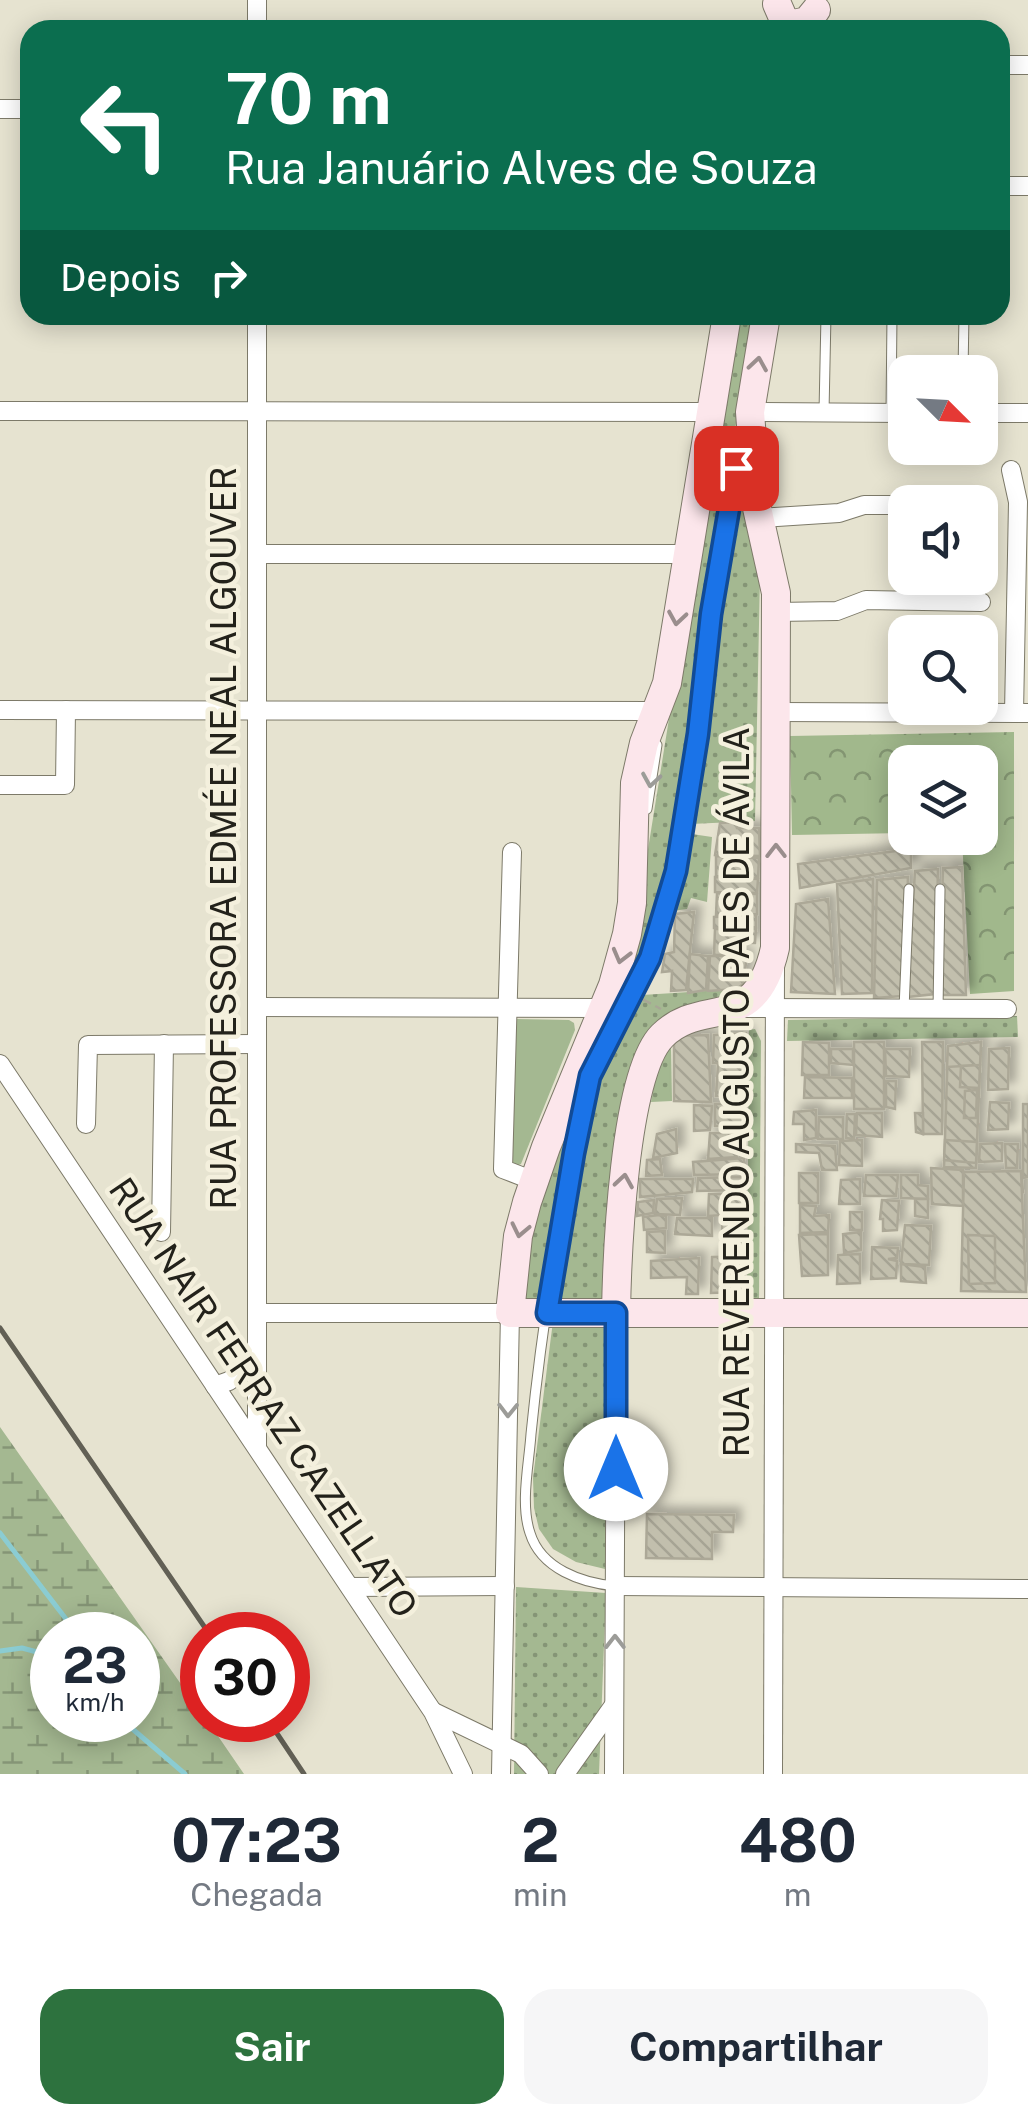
<!DOCTYPE html>
<html lang="pt">
<head>
<meta charset="utf-8">
<style>
  :root { --surface:#fff; --page:#f6f6f7; --text:#1f2937; --muted:#747a83; --accent:#2d723e }
  body { margin:0; font-family:"Public Sans",sans-serif; background:var(--page); color:var(--text); height:100vh; display:flex; flex-direction:column; font-size:38px; white-space:nowrap }
  * { box-sizing:border-box; margin:0 }
  p { font-size:32px; color:var(--muted) }
  .icon { flex:none; width:55px; height:55px; fill:none; stroke:currentColor; stroke-width:2; stroke-linecap:round; stroke-linejoin:round }
  .map { position:relative; height:1774px; overflow:hidden }
  .panel { display:flex; flex-direction:column; background:var(--surface); flex:1 }
  .panel>* { flex:none }
  .banner { position:absolute; left:20px; top:20px; width:990px; height:305px; border-radius:30px; box-shadow:0 5px 25px #0003; background:#0b6e4f; color:#fff; overflow:hidden }
  .needle { width:65px; rotate:114deg }
  .controls { position:absolute; left:888px; top:355px; display:grid; gap:20px }
  .controls a { display:grid; place-items:center; width:110px; height:110px; border-radius:20px; background:var(--surface); box-shadow:0 5px 25px #0003; font-size:50px }
  .speed { position:absolute; left:30px; top:1612px; display:flex; gap:20px; font-size:50px; font-weight:700; text-align:center }
  .speed>* { display:grid; place-content:center; width:130px; height:130px; border-radius:50%; background:var(--surface); box-shadow:0 5px 25px #0003; line-height:1 }
  .speed small { font-size:25px; font-weight:400 }
  .speed .limit { border:15px solid #d22; background:#fff; color:#111 }
  .pin { position:absolute; display:grid; place-items:center; width:85px; height:85px; color:#fff; margin:-42px; border-radius:20px; box-shadow:0 5px 15px #0006 }
  .me { position:absolute; width:110px; margin:-55px; rotate:0deg; stroke-linejoin:round; filter:drop-shadow(0 0 8px #0008) }
  .turn { display:flex; align-items:center; gap:35px; height:210px; padding:0 40px; font-size:45px }
  .turn .icon { width:130px; height:130px; stroke-width:2.5 }
  .turn b { display:block; font-size:70px; line-height:85px }
  .then { display:flex; align-items:center; height:95px; padding:0 40px; background:#0003; gap:20px; font-size:38px }
  .eta { display:flex; justify-content:space-evenly; align-items:center; height:170px; text-align:center }
  .eta b { font-size:60px; font-weight:700; line-height:70px }
  .button { display:flex; gap:20px; margin-top:auto; padding:20px 40px }
  .button a { flex:1; height:115px; border-radius:30px; background:var(--accent); color:#fff; font-size:40px; font-weight:700; line-height:115px; text-align:center }
  .button a+a { background:var(--page); color:var(--text) }
  .map>svg:first-child { display:block }
  .grass { fill:url(#grass-dots) }
  .forest { fill:url(#forest-crowns) }
  .wetland { fill:url(#wetland-marsh); fill-rule:evenodd }
  .park { fill:#a4b891 }
  .lines { fill:none; stroke-linecap:round; stroke-linejoin:round }
  .stream { stroke:#8bccd2; stroke-width:5 }
  .building { fill:url(#building-back-hatch); stroke:#aca897; stroke-width:2.5; filter:url(#shadow) }
  .service-casing { stroke:#7d7a69; stroke-width:11 }
  .minor-casing { stroke:#7d7a69; stroke-width:20 }
  .secondary-casing { stroke:#7d7a69; stroke-width:30 }
  .path { stroke:#a8a696; stroke-width:2.5; stroke-dasharray:10 5; stroke-linecap:butt }
  .service { stroke:#fff; stroke-width:9 }
  .minor { stroke:#fff; stroke-width:18 }
  .secondary { stroke:#fce6eb; stroke-width:28 }
  .rail { stroke:#626055; stroke-width:5 }
  .oneway { stroke:#9a8e8d }
  .oneway2 { stroke:#9c9c98 }
  .route-casing { stroke:#114b97; stroke-width:25 }
  .route { stroke:#1a73e8; stroke-width:18 }
  .labels { text-anchor:middle; stroke-width:9; stroke-linejoin:round; paint-order:stroke }
  .street-label { font-size:35px; fill:#23221b; stroke:#f4f0dd }
</style>
</head>
<body>
<div class="map">
<svg width="1028" height="1774" viewBox="0 0 1028 1774">
  <defs>
    <pattern id="grass-dots" width="8" height="8" patternUnits="userSpaceOnUse" patternTransform="scale(2.5)"><rect width="8" height="8" fill="#a4b891"/><path d="M2 2h.1M6 6h.1" fill="none" stroke="#859576" stroke-width="1.8" stroke-linecap="round"/></pattern>
    <pattern id="forest-crowns" width="20" height="18" patternUnits="userSpaceOnUse" patternTransform="scale(2.5)"><rect width="20" height="18" fill="#a1b88c"/><path d="M2 6a3 3 0 1 1 6 0M12 15a3 3 0 1 1 6 0" fill="none" stroke="#839572"/></pattern>
    <pattern id="wetland-marsh" width="20" height="14" patternUnits="userSpaceOnUse" patternTransform="scale(2.5)"><rect width="20" height="14" fill="#a4b891"/><path d="M1 5h8M5 5V1M11 12h8M15 12V8" fill="none" stroke="#859576"/></pattern>
    <pattern id="building-back-hatch" width="6" height="6" patternUnits="userSpaceOnUse" patternTransform="scale(2.5)"><rect width="6" height="6" fill="#c2bfad"/><path d="M-1 5l2 2M0 0l6 6M5-1l2 2" fill="none" stroke="#a6a494"/></pattern>
    <filter id="shadow"><feDropShadow dx="7" dy="-7" stdDeviation="5" flood-color="#0004"/></filter>
  </defs>
  <rect width="100%" height="100%" fill="#e6e3d0"/>
  <g class="grass">
    <polygon points="734,315 753,315 744,399 736,423 699,649 693,723 666,883 642,962 618,1008 635,930"/>
    <polygon points="743,448 760,575 755,821 691,824 707,721 715,621"/>
    <polygon points="685,833 712,837 707,902 691,898 687,909 672,911"/>
    <path d="M 737,989 L 735,997 C 704,1004 675,1006 651,1030 L 604,1302 L 558,1300 L 593,1102 L 607,1061 L 642,995 Z"/>
    <polygon points="1017,1016 1018,1037 787,1041 788,1020"/>
    <polygon points="755,1029 761,1041 759,1300 747,1301 749,1030"/>
    <polygon points="671,1046 672,1101 651,1102 658,1064"/>
    <polygon points="578,1081 537,1308 524,1306 523,1257"/>
    <polygon points="608,1320 605,1569 576,1562 553,1549 539,1529 534,1508 533,1478 553,1321"/>
    <polygon points="516,1587 606,1593 599,1774 514,1774"/>
  </g>
  <polygon class="forest" points="1014,732 1014,991 970,994 962,838 980,838 980,762 905,762 905,833 792,835 790,736"/>
  <path class="wetland" d="M 0,1427 L 202,1714 L 202,1720 L 207,1720 L 244,1774 L 0,1774 ZM 52,1635 L 138,1635 L 138,1720 L 52,1720 Z"/>
  <polygon class="park" points="516,1019 569,1020 574,1023 575,1030 521,1164 516,1166 511,1162"/>
  <g class="lines">
    <g class="stream">
      <polyline points="0,1533 66,1619 63,1635"/>
      <polyline points="0,1651 22,1648 52,1656"/>
      <polyline points="122,1720 185,1774"/>
    </g>
  </g>
  <g class="building">
    <polygon points="736,822 737,828 759,828 760,856 715,855 720,823"/>
    <polygon points="911,849 911,868 800,888 798,864"/>
    <polygon points="716,856 759,858 758,878 716,876"/>
    <polygon points="962,867 966,995 939,995 943,868"/>
    <polygon points="938,869 935,994 907,997 915,871"/>
    <polygon points="715,877 758,879 757,893 715,892"/>
    <polygon points="908,877 903,996 874,998 877,880"/>
    <polygon points="873,879 872,993 842,994 837,884"/>
    <polygon points="717,893 757,894 757,914 716,915"/>
    <polygon points="828,899 835,994 791,992 796,904"/>
    <polygon points="694,912 686,990 671,991 672,971 662,972 665,954 674,952 675,914"/>
    <polygon points="756,915 756,927 714,928 714,917"/>
    <polygon points="715,929 756,929 755,943 736,943 735,955 714,955"/>
    <polygon points="690,954 708,956 706,990 688,993"/>
    <polygon points="710,956 747,956 743,984 737,989 708,991"/>
    <polygon points="746,1033 746,1064 713,1063 714,1035"/>
    <polygon points="708,1035 711,1102 674,1101 674,1036"/>
    <polygon points="803,1042 829,1043 829,1075 802,1075"/>
    <rect x="854" y="1042" width="30" height="67"/>
    <polygon points="922,1042 943,1042 942,1134 923,1134"/>
    <polygon points="981,1042 976,1168 944,1167 948,1046"/>
    <polygon points="981,1042 980,1065 947,1067 948,1046"/>
    <polygon points="1009,1048 1008,1089 988,1090 989,1049"/>
    <polygon points="831,1049 853,1049 853,1065 831,1063"/>
    <polygon points="885,1049 910,1049 909,1077 886,1076"/>
    <polygon points="718,1065 742,1066 741,1095 716,1096"/>
    <polygon points="980,1065 979,1088 960,1087 961,1066"/>
    <polygon points="805,1077 852,1078 852,1098 804,1098"/>
    <polygon points="886,1081 896,1081 895,1109 886,1107"/>
    <polygon points="977,1090 976,1118 964,1118 965,1091"/>
    <polygon points="990,1102 1009,1103 1008,1129 988,1130"/>
    <polygon points="746,1103 746,1130 724,1130 723,1126 715,1126 715,1104"/>
    <polygon points="1023,1104 1028,1104 1028,1177 1023,1178"/>
    <polygon points="694,1105 712,1106 710,1130 694,1131"/>
    <polygon points="816,1110 816,1138 804,1140 804,1124 793,1124 794,1112"/>
    <polygon points="857,1113 882,1113 882,1137 856,1135"/>
    <polygon points="915,1113 923,1113 923,1134 916,1132"/>
    <polygon points="847,1114 855,1114 854,1139 846,1138"/>
    <polygon points="819,1117 843,1117 843,1139 818,1139"/>
    <polygon points="676,1129 677,1153 653,1158 657,1134"/>
    <polygon points="710,1133 737,1133 737,1157 708,1159"/>
    <polygon points="862,1140 862,1166 839,1165 840,1141"/>
    <polygon points="945,1140 977,1142 976,1163 944,1160"/>
    <polygon points="1002,1143 1002,1161 979,1162 980,1144"/>
    <polygon points="796,1144 835,1146 837,1170 822,1170 819,1153 796,1152"/>
    <polygon points="1005,1144 1018,1144 1017,1168 1006,1168"/>
    <polygon points="744,1158 743,1174 694,1175 693,1162"/>
    <polygon points="660,1159 662,1175 646,1176 647,1160"/>
    <polygon points="931,1168 963,1170 963,1206 932,1204"/>
    <polygon points="1003,1171 1021,1171 1023,1192 1002,1194"/>
    <polygon points="1021,1171 1026,1292 961,1291 964,1172"/>
    <rect x="799" y="1173" width="19" height="30"/>
    <polygon points="866,1175 898,1175 896,1196 864,1196"/>
    <polygon points="901,1175 918,1175 918,1185 928,1186 928,1199 901,1198"/>
    <polygon points="743,1177 742,1190 697,1191 698,1178"/>
    <polygon points="640,1179 693,1179 692,1192 640,1197"/>
    <polygon points="860,1179 860,1204 839,1204 841,1180"/>
    <polygon points="709,1194 743,1194 742,1214 708,1216"/>
    <polygon points="682,1198 680,1215 655,1214 657,1199"/>
    <polygon points="915,1199 928,1199 928,1218 915,1216"/>
    <polygon points="654,1200 653,1213 637,1216 638,1202"/>
    <polygon points="882,1200 899,1201 897,1230 883,1231 883,1219 880,1219"/>
    <polygon points="800,1205 816,1206 814,1216 829,1215 828,1232 800,1233"/>
    <rect x="850" y="1212" width="12" height="18"/>
    <polygon points="659,1215 666,1216 666,1228 644,1230 643,1217"/>
    <polygon points="722,1215 740,1217 741,1249 722,1250"/>
    <polygon points="677,1218 712,1218 712,1236 675,1234"/>
    <polygon points="905,1225 931,1226 929,1265 901,1264"/>
    <polygon points="665,1231 665,1253 647,1252 647,1232"/>
    <polygon points="861,1232 861,1250 844,1253 843,1234"/>
    <polygon points="828,1234 828,1275 802,1276 799,1235"/>
    <polygon points="968,1235 995,1236 995,1283 969,1284"/>
    <polygon points="872,1247 898,1248 897,1258 888,1259 897,1261 896,1278 871,1279"/>
    <polygon points="860,1254 860,1283 837,1284 838,1255"/>
    <polygon points="738,1256 738,1292 711,1293 712,1257"/>
    <polygon points="699,1258 698,1294 686,1294 687,1277 651,1278 651,1261"/>
    <polygon points="901,1264 925,1267 926,1283 901,1281"/>
    <polygon points="647,1514 734,1515 733,1532 712,1532 712,1559 646,1558"/>
  </g>
  <g class="lines">
    <g class="service-casing">
      <g id="service">
        <polyline points="963,372 964,315"/>
        <polyline points="824,412 826,315"/>
        <polyline points="891,413 892,315"/>
        <polyline points="647,809 657,745"/>
        <polyline points="904,1009 909,889"/>
        <polyline points="938,1009 940,889"/>
        <path d="M 591,1073 C 564,1191 543,1313 531,1434 C 529,1464 520,1504 530,1533 C 541,1569 582,1583 615,1586"/>
        <polyline points="590,1076 650,958 672,885 698,734 711,615 741,437"/>
      </g>
    </g>
    <g class="minor-casing">
      <g id="minor">
        <polyline points="257,30 257,0"/>
        <polyline points="1000,65 1028,65"/>
        <polyline points="0,109 30,109"/>
        <polyline points="1000,186 1028,186"/>
        <polyline points="0,411 711,412"/>
        <polyline points="750,412 905,413"/>
        <polyline points="980,413 1028,413"/>
        <polyline points="1011,470 1018,502 1014,713"/>
        <polyline points="760,518 839,513 864,505 905,505"/>
        <polyline points="257,554 688,554"/>
        <polyline points="777,612 837,611 866,600 981,602"/>
        <polyline points="0,710 654,711"/>
        <polyline points="776,712 1028,713"/>
        <polyline points="0,785 65,785 66,710"/>
        <polyline points="512,852 503,1169 534,1181"/>
        <polyline points="257,1007 602,1008"/>
        <polyline points="736,1008 1007,1009"/>
        <polyline points="0,1064 433,1712 463,1774"/>
        <polyline points="86,1124 88,1045 257,1044"/>
        <polyline points="161,1232 164,1044"/>
        <polyline points="257,1313 510,1313 501,1774"/>
        <polyline points="215,1386 229,1381 256,1361"/>
        <polyline points="257,1447 257,315"/>
        <polyline points="615,1586 1028,1589"/>
        <polyline points="350,1587 505,1586"/>
        <polyline points="434,1712 521,1754 539,1774"/>
        <polyline points="565,1774 614,1705"/>
        <polyline points="614,1774 616,1313"/>
        <polyline points="773,1774 775,965"/>
      </g>
    </g>
    <g class="secondary-casing">
      <g id="secondary">
        <polyline points="777,4 784,20 794,24 807,21 816,10"/>
        <polyline points="727,315 667,683 644,743 635,783 632,903 627,934 613,985 546,1147 527,1202 518,1236 510,1313 1028,1313"/>
        <path d="M 616,1313 C 617,1256 624,1074 662,1036 C 703,995 755,1037 775,948 L 776,593 L 757,508 L 750,412 L 766,315"/>
      </g>
    </g>
    <polyline class="path" points="642,999 661,1009"/>
    <use href="#service" class="service"/>
    <use href="#minor" class="minor"/>
    <use href="#secondary" class="secondary"/>
    <g class="rail">
      <polyline points="0,1328 210,1635"/>
      <polyline points="268,1720 304,1774"/>
    </g>
  </g>
  <defs><path id="oneway-chevron" d="M-2-3.5L2.5 0L-2 3.5" fill="none" stroke-width="1.6" stroke-linecap="round" stroke-linejoin="round" transform="scale(2.5)"/></defs>
  <g class="oneway">
    <use href="#oneway-chevron" transform="translate(758 364) rotate(-81)"/>
    <use href="#oneway-chevron" transform="translate(677 618) rotate(99)"/>
    <use href="#oneway-chevron" transform="translate(776 851) rotate(-90)"/>
    <use href="#oneway-chevron" transform="translate(621 956) rotate(105)"/>
    <use href="#oneway-chevron" transform="translate(624 1181) rotate(-81)"/>
    <use href="#oneway-chevron" transform="translate(520 1230) rotate(102)"/>
  </g>
  <g class="oneway2">
    <use href="#oneway-chevron" transform="translate(651 780) rotate(99)"/>
    <use href="#oneway-chevron" transform="translate(508 1410) rotate(91)"/>
    <use href="#oneway-chevron" transform="translate(615 1642) rotate(-90)"/>
  </g>
  <g class="lines">
    <g class="route-casing">
      <polyline id="route" points="616,1469 616,1313 547,1313 574,1153 590,1076 650,958 676,871 698,734 711,614 736,468"/>
    </g>
    <use href="#route" class="route"/>
  </g>
  <g class="labels">
    <g class="street-label">
      <text transform="translate(224 838) rotate(-90)" y="12">RUA PROFESSORA EDMÉE NEAL ALGOUVER</text>
      <text transform="translate(737 1092) rotate(-90)" y="12">RUA REVERENDO AUGUSTO PAES DE ÁVILA</text>
      <text transform="translate(263 1398) rotate(56)" y="12">RUA NAIR FERRAZ CAZELLATO</text>
    </g>
  </g>
</svg>
<div class="controls">
<a><svg class="needle" viewBox="-14 -14 28 28"><path d="M0-13l5 13h-10z" fill="#e53935"/><path d="M0 13l5-13h-10z" fill="#747a83"/></svg></a>
<a><svg class="icon" aria-label="sound" viewBox="0 0 24 24"><path d="M4 9h4l5-4v14l-5-4H4zM17 9q2 3 0 6"/></svg></a>
<a><svg class="icon" aria-label="search" viewBox="0 0 24 24"><circle cx="10" cy="10" r="6"/><path d="M15 15l6 6"/></svg></a>
<a><svg class="icon" aria-label="layers" viewBox="0 0 24 24"><path d="M12 4l9 5-9 5-9-5zM3 14l9 5 9-5"/></svg></a>
</div>
<div class="speed"><div>23<small>km/h</small></div><div class="limit">30</div></div>
<div class="pin" style="left:736px;top:468px;background:#d93025"><svg class="icon" aria-label="arrive" viewBox="0 0 24 24"><path d="M6 21V4h12l-3 4 3 4H6"/></svg></div>
<svg class="me" style="left:616px;top:1469px" viewBox="-20 -20 40 40"><circle r="19" fill="#fff"/><path d="M0-13L10 11 0 6-10 11z" fill="#1a73e8"/></svg>
<div class="banner">
<div class="turn"><svg class="icon" aria-label="left" viewBox="0 0 24 24"><path d="M17 20v-9H6M10 6l-5 5 5 5"/></svg><div><b>70 m</b>Rua Januário Alves de Souza</div></div>
<div class="then">Depois<svg class="icon" aria-label="right" viewBox="0 0 24 24"><path d="M7 20v-9h11M14 6l5 5-5 5"/></svg></div>
</div>
</div>
<section class="panel">
<div class="eta">
<div><b>07:23</b><p>Chegada</p></div>
<div><b>2</b><p>min</p></div>
<div><b>480</b><p>m</p></div>
</div>
<div class="button"><a>Sair</a><a>Compartilhar</a></div>
</section>
</body>
</html>
